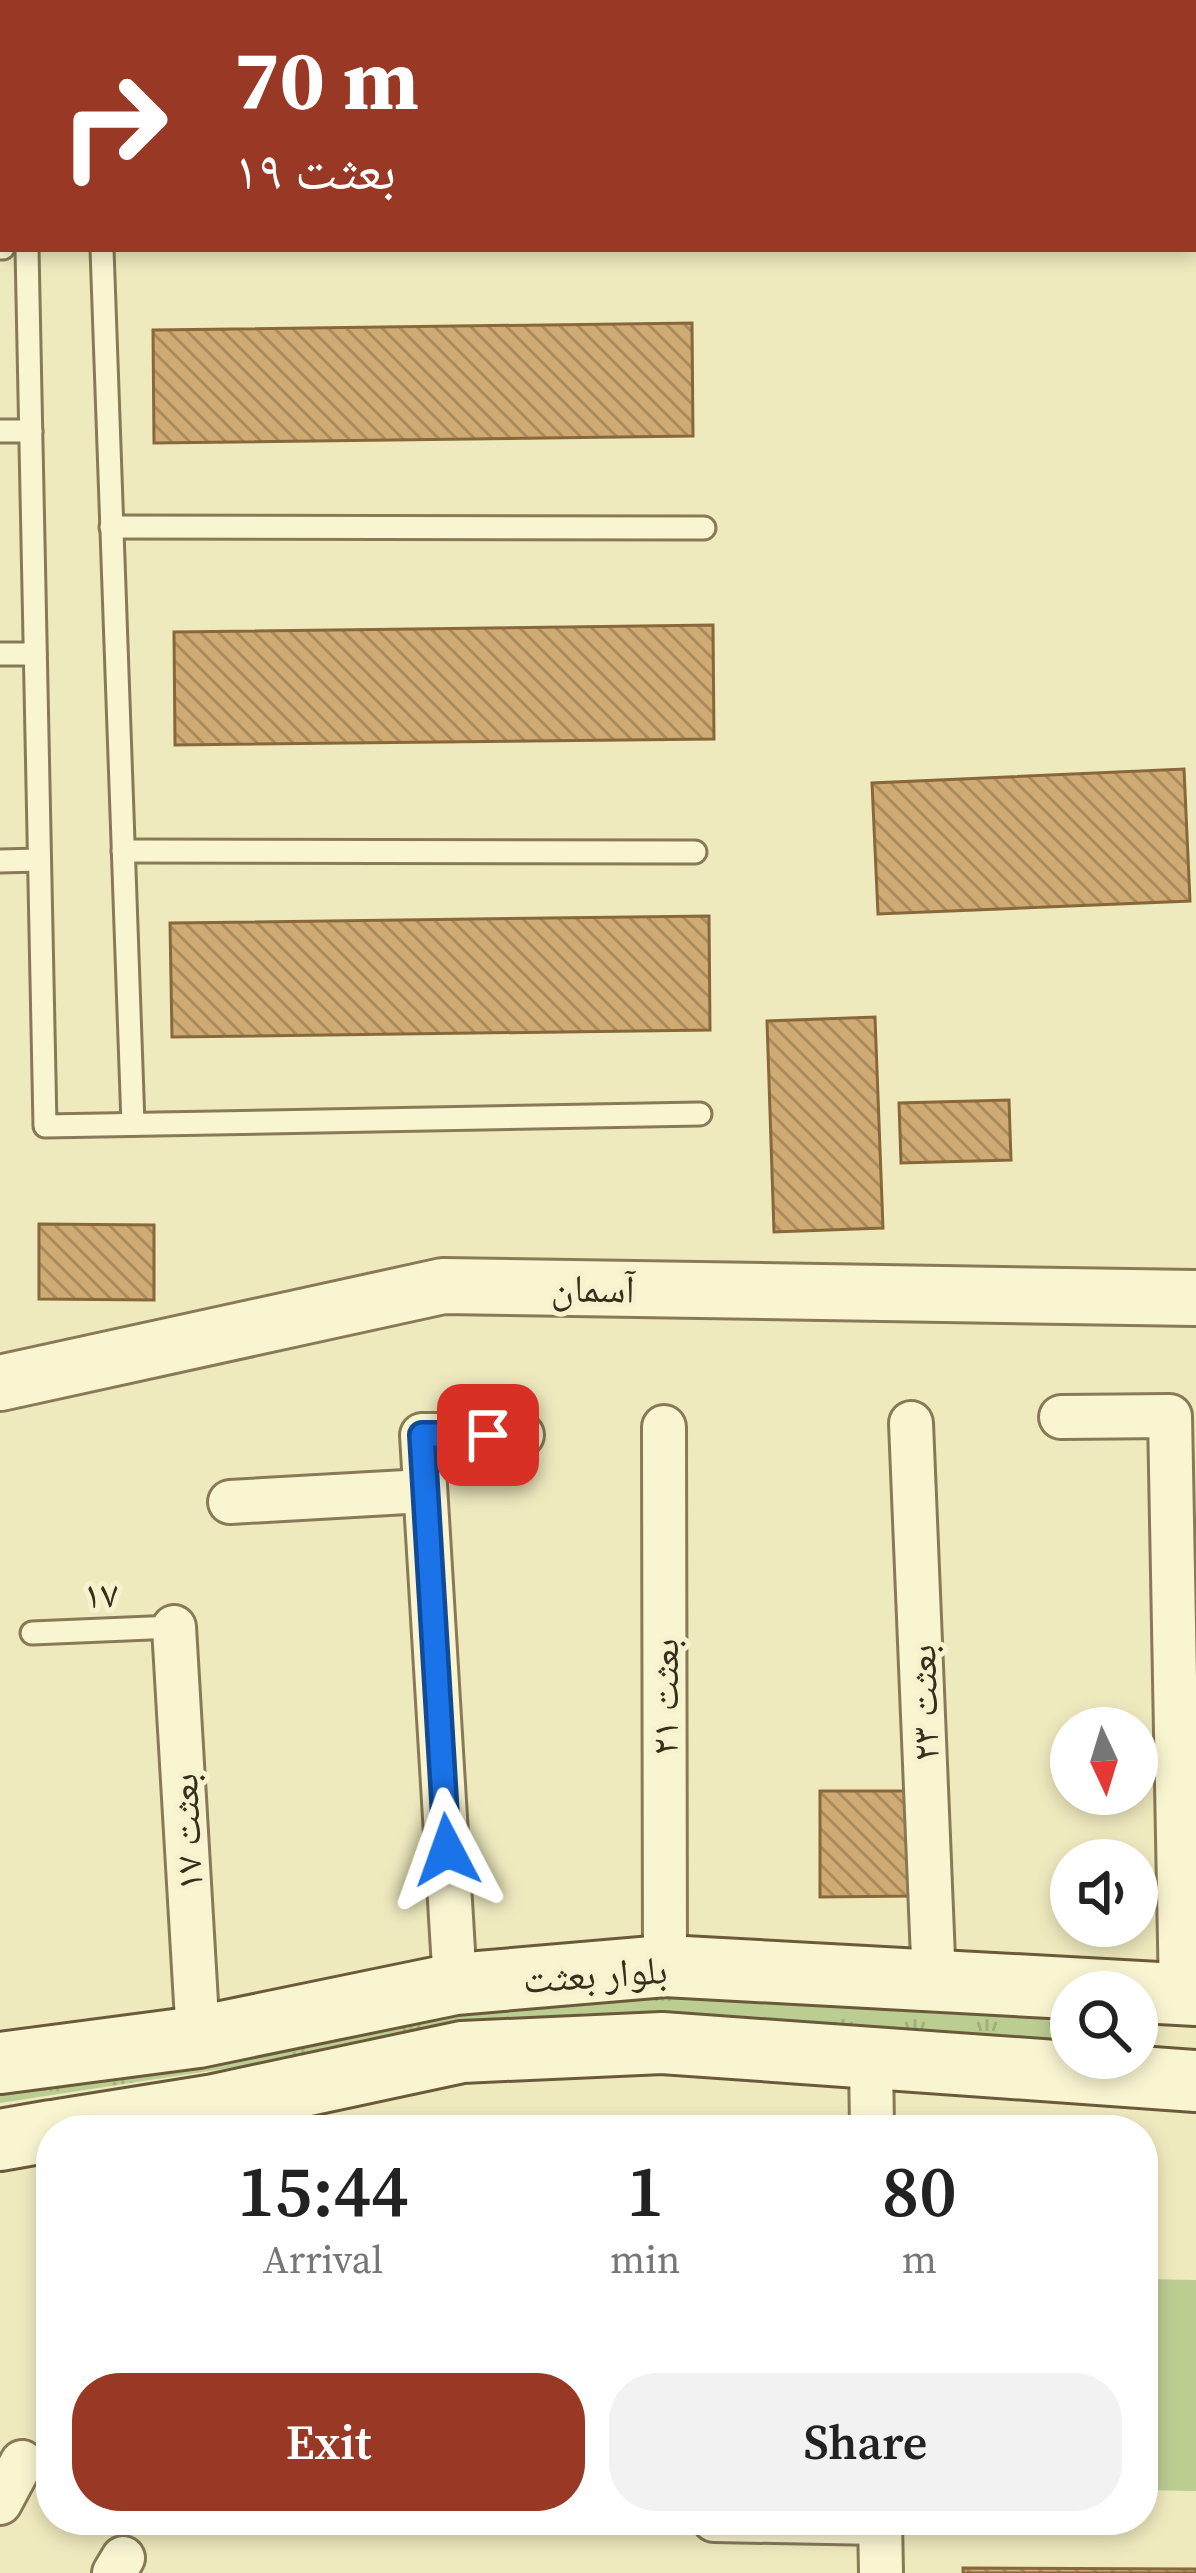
<!DOCTYPE html>
<html lang="en">
<head>
<meta charset="utf-8">
<style>
  :root { --surface:#fff; --page:#f2f2f2; --text:#222; --muted:#767676; --accent:#993824 }
  body { margin:0; font-family:"Source Serif 4","Noto Naskh Arabic",serif; background:var(--page); color:var(--text); height:100vh; display:flex; flex-direction:column; font-size:45px; white-space:nowrap }
  * { box-sizing:border-box; margin:0 }
  p { font-size:39px; color:var(--muted) }
  .icon { flex:none; width:66px; height:66px; fill:none; stroke:currentColor; stroke-width:2; stroke-linecap:round; stroke-linejoin:round }
  .map { position:relative; flex:1; overflow:hidden }
  .details { position:absolute; left:36px; top:2115px; width:1122px; height:420px; display:flex; flex-direction:column; background:var(--surface); border-radius:48px; box-shadow:0 6px 18px #0003 }
  .details>* { flex:none }
  .top-card { position:absolute; left:0px; top:0px; width:1197px; height:252px; box-shadow:0 6px 18px #0003; background:#993824; color:#fff; overflow:hidden }
  .needle { width:78px; rotate:176deg }
  .controls { position:absolute; left:1050px; top:1707px; display:grid; gap:24px }
  .controls a { display:grid; place-items:center; width:108px; height:108px; border-radius:50%; background:var(--surface); box-shadow:0 6px 18px #0003; font-size:60px }
  .pin { position:absolute; display:grid; place-items:center; width:102px; height:102px; color:#fff; margin:-51px; border-radius:24px; box-shadow:0 6px 18px #0006 }
  .me { position:absolute; width:132px; margin:-66px; rotate:356deg; stroke-linejoin:round; filter:drop-shadow(0 0 9px #0008) }
  .turn { display:flex; align-items:center; gap:42px; height:252px; padding:0 36px; font-size:54px }
  .turn .icon { width:156px; height:156px; stroke-width:2.5 }
  .turn b { display:block; font-size:84px; line-height:102px }
  .eta { display:flex; justify-content:space-evenly; align-items:center; height:204px; text-align:center }
  .eta b { font-size:72px; font-weight:600; line-height:84px }
  .cta { display:flex; gap:24px; margin-top:auto; padding:24px 36px }
  .cta a { flex:1; height:138px; border-radius:48px; background:var(--accent); color:#fff; font-size:48px; font-weight:600; line-height:138px; text-align:center }
  .cta a+a { background:var(--page); color:var(--text) }
  .map>svg:first-child { display:block }
  .grass { fill:url(#grass-tufts) }
  .green { fill:#bccd92 }
  .building { fill:url(#building-back-hatch); stroke:#88683b; stroke-width:3 }
  .lines { fill:none; stroke-linecap:round; stroke-linejoin:round }
  .service-casing { stroke:#887a56; stroke-width:27 }
  .minor-casing { stroke:#887a56; stroke-width:48 }
  .tertiary-casing { stroke:#887a56; stroke-width:60 }
  .secondary-casing { stroke:#6a5a39; stroke-width:66 }
  .service { stroke:#faf5d1; stroke-width:21 }
  .minor { stroke:#faf5d1; stroke-width:42 }
  .tertiary { stroke:#faf5d1; stroke-width:54 }
  .secondary { stroke:#faf5d1; stroke-width:60 }
  .route-casing { stroke:#114b97; stroke-width:30 }
  .route { stroke:#1a73e8; stroke-width:21 }
  .labels { text-anchor:middle; stroke-width:10; stroke-linejoin:round; paint-order:stroke }
  .street-label { font-size:39px; fill:#372e1b; stroke:#f6f2ce }
</style>
</head>
<body>
<div class="map">
<svg width="1196" height="2573" viewBox="0 0 1196 2573">
  <defs>
    <pattern id="grass-tufts" width="24" height="20" patternUnits="userSpaceOnUse" patternTransform="scale(3)"><rect width="24" height="20" fill="#bccd92"/><path d="M3 7l-1-3M5 7V3M7 7l1-3M15 17l-1-3M17 17v-4M19 17l1-3" fill="none" stroke="#a2b07d"/></pattern>
    <pattern id="building-back-hatch" width="6" height="6" patternUnits="userSpaceOnUse" patternTransform="scale(3)"><rect width="6" height="6" fill="#cfaa72"/><path d="M-1 5l2 2M0 0l6 6M5-1l2 2" fill="none" stroke="#a98b5d"/></pattern>
  </defs>
  <rect width="100%" height="100%" fill="#efeabe"/>
  <polygon class="grass" points="620,1996 1071,2019 1071,2046 586,2013 0,2103 0,2090 415,2018"/>
  <polygon class="green" points="1143,2279 1196,2280 1196,2491 1143,2490"/>
  <g class="building">
    <polygon points="692,323 693,436 154,443 153,330"/>
    <polygon points="713,625 714,739 175,745 174,632"/>
    <polygon points="1184,769 1190,901 878,914 872,783"/>
    <polygon points="709,916 710,1030 172,1037 170,923"/>
    <polygon points="875,1017 883,1228 774,1232 767,1021"/>
    <polygon points="1009,1100 1011,1160 901,1163 899,1103"/>
    <polygon points="39,1224 154,1225 154,1300 39,1299"/>
    <polygon points="820,1791 918,1791 918,1896 820,1897"/>
    <polygon points="1051,2121 1051,2130 913,2130 913,2122"/>
    <polygon points="963,2568 1196,2569 1196,2573 963,2573"/>
  </g>
  <g class="lines">
    <g class="service-casing">
      <g id="service">
        <polyline points="22,0 22,3"/>
        <polyline points="92,0 92,3"/>
        <polyline points="0,248 3,248"/>
        <polyline points="27,249 45,1126 700,1114"/>
        <polyline points="102,249 133,1124"/>
        <polyline points="0,431 31,431"/>
        <polyline points="111,527 704,528"/>
        <polyline points="0,654 35,654"/>
        <polyline points="123,851 695,852"/>
        <polyline points="0,861 39,860"/>
        <polyline points="32,1633 174,1627"/>
      </g>
    </g>
    <g class="minor-casing">
      <g id="minor">
        <polyline points="1061,1417 1170,1416 1181,1994"/>
        <polyline points="911,1423 934,1983"/>
        <polyline points="664,1427 665,1966"/>
        <polyline points="230,1502 424,1491"/>
        <polyline points="174,1627 198,2037"/>
        <polyline points="455,1984 422,1435 522,1435"/>
        <polyline points="871,2058 872,2130"/>
        <polyline points="0,2503 22,2462"/>
        <polyline points="714,2520 880,2523"/>
        <polyline points="880,2520 881,2573"/>
        <polyline points="114,2573 123,2558"/>
      </g>
    </g>
    <g class="tertiary-casing">
      <polyline id="tertiary" points="0,1383 443,1286 1196,1298"/>
    </g>
    <g class="secondary-casing">
      <g id="secondary">
        <polyline points="0,2063 198,2037 455,1984 665,1966 1196,1995"/>
        <polyline points="58,2130 214,2105 462,2052 662,2043 1196,2081"/>
        <polyline points="0,2140 51,2131"/>
      </g>
    </g>
    <use href="#service" class="service"/>
    <use href="#minor" class="minor"/>
    <use href="#tertiary" class="tertiary"/>
    <use href="#secondary" class="secondary"/>
  </g>
  <g class="lines">
    <g class="route-casing">
      <polyline id="route" points="447,1850 422,1435 488,1435"/>
    </g>
    <use href="#route" class="route"/>
  </g>
  <g class="labels">
    <g class="street-label">
      <text transform="translate(593 1288) rotate(1)" y="14">آسمان</text>
      <text transform="translate(101 1594) rotate(-2)" y="14">۱۷</text>
      <text transform="translate(664 1697) rotate(-90)" y="14">۲۱ بعثت</text>
      <text transform="translate(923 1703) rotate(-92)" y="14">۲۳ بعثت</text>
      <text transform="translate(186 1832) rotate(-93)" y="14">بعثت ۱۷</text>
      <text transform="translate(595 1974) rotate(-4)" y="14">بلوار بعثت</text>
    </g>
  </g>
</svg>
<div class="controls">
<a><svg class="needle" viewBox="-14 -14 28 28"><path d="M0-13l5 13h-10z" fill="#e53935"/><path d="M0 13l5-13h-10z" fill="#767676"/></svg></a>
<a><svg class="icon" aria-label="sound" viewBox="0 0 24 24"><path d="M4 9h4l5-4v14l-5-4H4zM17 9q2 3 0 6"/></svg></a>
<a><svg class="icon" aria-label="search" viewBox="0 0 24 24"><circle cx="10" cy="10" r="6"/><path d="M15 15l6 6"/></svg></a>
</div>
<div class="pin" style="left:488px;top:1435px;background:#d93025"><svg class="icon" aria-label="arrive" viewBox="0 0 24 24"><path d="M6 21V4h12l-3 4 3 4H6"/></svg></div>
<svg class="me" style="left:447px;top:1850px" viewBox="-20 -20 40 40"><path d="M0-17L14 15 0 8-14 15z" fill="#1a73e8" stroke="#fff" stroke-width="4"/></svg>
<div class="top-card">
<div class="turn"><svg class="icon" aria-label="right" viewBox="0 0 24 24"><path d="M7 20v-9h11M14 6l5 5-5 5"/></svg><div><b>70 m</b>بعثت ۱۹</div></div>
</div>
<section class="details">
<div class="eta">
<div><b>15:44</b><p>Arrival</p></div>
<div><b>1</b><p>min</p></div>
<div><b>80</b><p>m</p></div>
</div>
<div class="cta"><a>Exit</a><a>Share</a></div>
</section>
</div>
</body>
</html>
